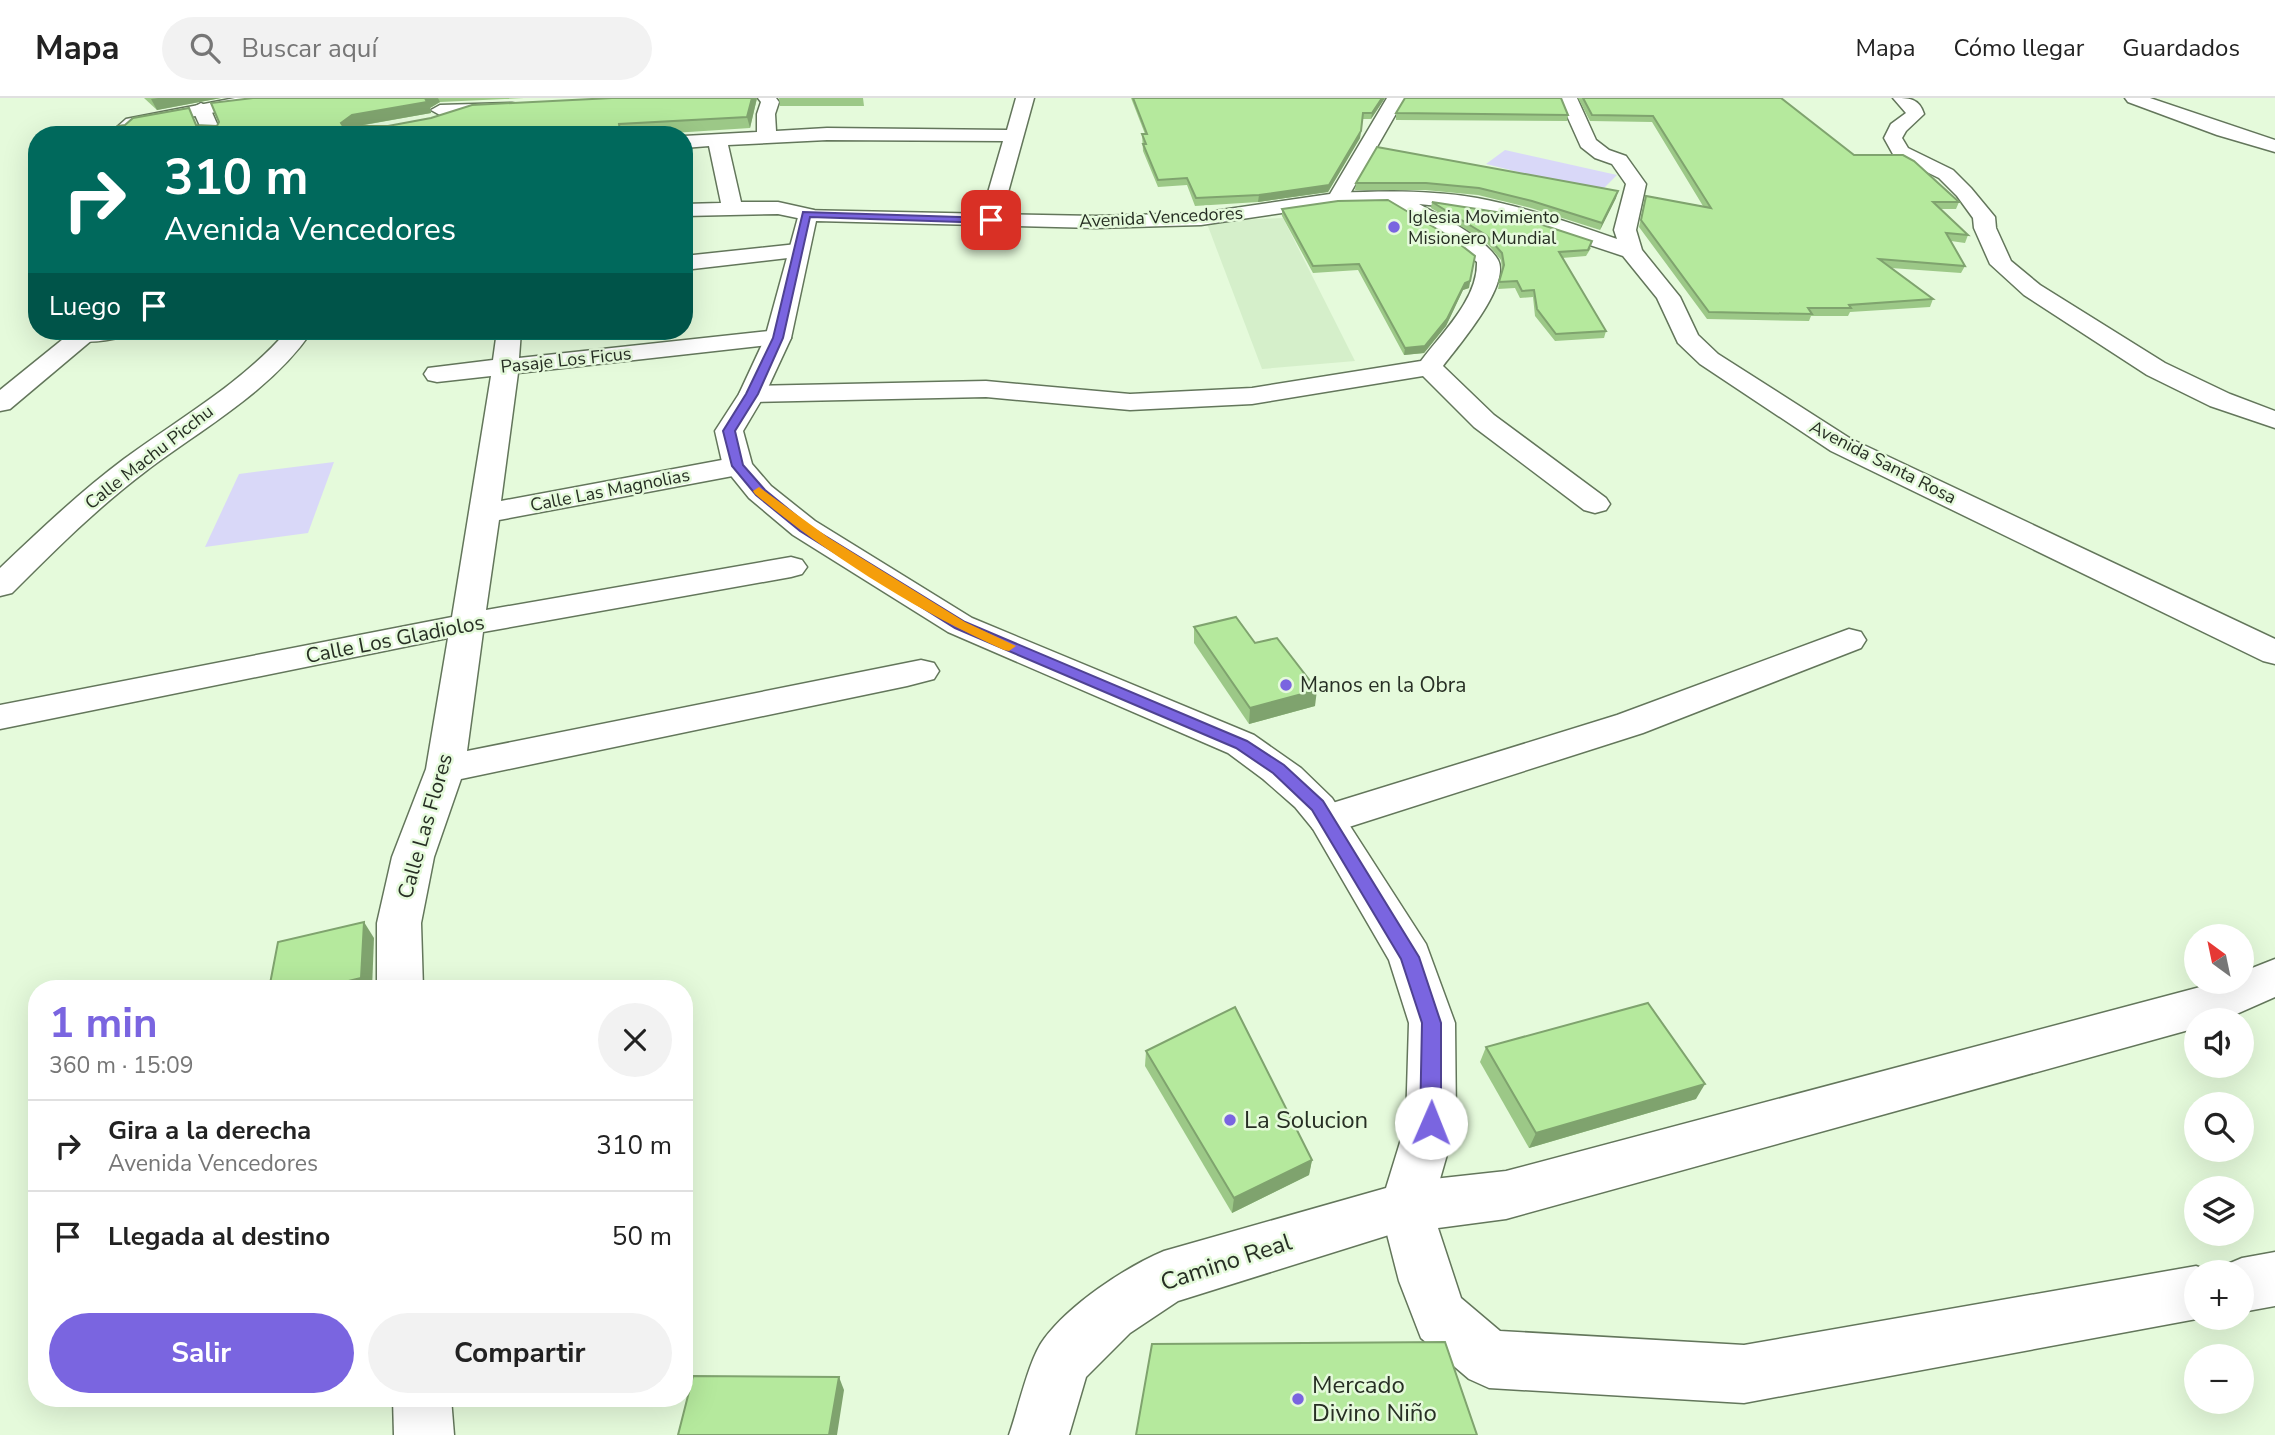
<!DOCTYPE html>
<html lang="es">
<head>
<meta charset="utf-8">
<style>
  :root { --surface:#fff; --page:#f2f2f2; --text:#222; --muted:#767676; --line:#e0e0e0; --accent:#7a65e0 }
  body { margin:0; font-family:"Nunito Sans",sans-serif; background:var(--page); color:var(--text); height:100vh; display:flex; flex-direction:column; font-size:26px; white-space:nowrap }
  * { box-sizing:border-box; margin:0 }
  p { font-size:23px; color:var(--muted) }
  .icon { flex:none; width:38px; height:38px; fill:none; stroke:currentColor; stroke-width:2; stroke-linecap:round; stroke-linejoin:round }
  .map { position:relative; flex:1; overflow:hidden }
  .sheet { position:absolute; left:28px; top:882px; width:665px; height:427px; display:flex; flex-direction:column; background:var(--surface); border-radius:28px; box-shadow:0 7px 28px #0002 }
  .sheet>* { flex:none }
  .guide { position:absolute; left:28px; top:28px; width:665px; height:214px; border-radius:28px; box-shadow:0 7px 28px #0002; background:#00695c; color:#fff; overflow:hidden }
  .needle { width:46px; rotate:327deg }
  .buttons { position:absolute; left:2184px; top:826px; display:grid; gap:14px }
  .buttons a { display:grid; place-items:center; width:70px; height:70px; border-radius:50%; background:var(--surface); box-shadow:0 7px 28px #0002; font-size:35px }
  .pin { position:absolute; display:grid; place-items:center; width:60px; height:60px; color:#fff; margin:-30px; border-radius:14px; box-shadow:0 4px 10px #0006 }
  .me { position:absolute; width:77px; margin:-38px; rotate:1deg; stroke-linejoin:round; filter:drop-shadow(0 0 5px #0008) }
  .turn { display:flex; align-items:center; gap:24px; height:147px; padding:0 21px; font-size:32px }
  .turn .icon { width:91px; height:91px; stroke-width:2.5 }
  .turn b { display:block; font-size:49px; line-height:60px }
  .then { display:flex; align-items:center; height:66px; padding:0 21px; background:#0003; gap:14px; font-size:26px }
  .round { display:grid; place-items:center; flex:none; width:74px; height:74px; border-radius:37px; background:var(--page) }
  .summary { display:flex; align-items:center; justify-content:space-between; height:119px; padding:0 21px }
  h1 { font-size:42px; font-weight:700; line-height:52px; color:var(--accent) }
  .primary-button { display:flex; gap:14px; margin-top:auto; padding:14px 21px }
  .primary-button a { flex:1; height:80px; border-radius:42px; background:var(--accent); color:#fff; font-size:28px; font-weight:700; line-height:80px; text-align:center }
  .primary-button a+a { background:var(--page); color:var(--text) }
  ul { padding:0; list-style:none }
  li { display:flex; align-items:center; gap:21px; height:91px; padding:0 21px; border-top:2px solid var(--line) }
  li div { flex:1 }
  li b { display:block; font-size:26px }
  li em { font-style:normal }
  header { display:flex; align-items:center; gap:42px; box-sizing:border-box; height:98px; padding:0 35px; background:var(--surface); border-bottom:2px solid var(--line) }
  header strong { font-size:33px }
  nav { display:flex; gap:38px; margin-inline-start:auto; font-size:24px }
  .search { width:490px; height:63px; background:var(--page); display:flex; align-items:center; gap:18px; box-sizing:border-box; padding:0 24px; border-radius:38px; color:var(--muted); font-size:26px }
  .map>svg:first-child { display:block }
  .built { fill:#d5efca }
  .green { fill:#d9d8f8 }
  .lines { fill:none; stroke-linecap:round; stroke-linejoin:round }
  .street-casing { stroke:#63765b; stroke-width:3 }
  .secondary-casing { stroke:#63765b; stroke-width:3 }
  .street { fill:#fff; fill-rule:evenodd }
  .secondary { fill:#fff; fill-rule:evenodd }
  .wall { fill:#9cc887 }
  .shaded-wall { fill:#7fa36e }
  .building { fill:#b5e99d; stroke:#7fa36e; stroke-width:2 }
  .route { fill:#7a65e0; stroke:#4f4292; stroke-width:2 }
  .slow { fill:#f59e0b }
  .poi-dot { fill:#7a65e0; stroke:#e5fadb; stroke-width:2.5 }
  .labels { text-anchor:middle; stroke-width:5; stroke-linejoin:round; paint-order:stroke }
  .far-street-label { font-size:18px; fill:#272f24; stroke:#e5fadb }
  .far-poi-label { font-size:18px; fill:#272f24; stroke:#e5fadb; text-anchor:start }
  .street-label { font-size:21px; fill:#272f24; stroke:#e5fadb }
  .poi-label { font-size:21px; fill:#272f24; stroke:#e5fadb; text-anchor:start }
  .near-poi-label { font-size:24px; fill:#272f24; stroke:#e5fadb; text-anchor:start }
  .near-street-label { font-size:24px; fill:#272f24; stroke:#e5fadb }
</style>
</head>
<body>
<header>
<strong>Mapa</strong>
<div class="search"><svg class="icon" aria-label="search" viewBox="0 0 24 24"><circle cx="10" cy="10" r="6"/><path d="M15 15l6 6"/></svg>Buscar aquí</div>
<nav><a>Mapa</a><a>Cómo llegar</a><a>Guardados</a></nav>
</header>
<div class="map">
<svg width="2275" height="1337" viewBox="0 0 2275 1337">
  <rect width="100%" height="100%" fill="#e5fadb"/>
  <polygon class="built" points="1283,120 1355,263 1262,271 1206,123"/>
  <g class="green">
    <polygon points="1505,52 1617,77 1600,94 1486,66"/>
    <polygon points="334,364 308,435 205,449 239,376"/>
  </g>
  <g class="lines">
    <g class="street-casing">
      <g id="street">
        <polygon points="758,0 776,0 779,4 775,16 776,33 827,30 1007,32 1016,0 1034,0 999,127 983,127 980,122 1003,43 827,42 728,47 741,104 778,104 814,112 818,116 814,120 807,122 778,116 684,118 684,106 721,105 709,48 684,50 684,38 757,34 757,16 761,4"/>
        <path d="M 1559,0 L 1577,0 L 1596,42 L 1609,52 L 1626,58 L 1646,86 L 1636,132 L 1642,152 L 1680,199 L 1698,237 L 1718,256 L 1851,341 L 2275,541 L 2275,566 L 2263,563 L 1831,353 L 1700,266 L 1678,245 L 1657,200 L 1623,158 L 1508,120 L 1458,110 L 1419,106 C 1441,119 1485,139 1498,162 C 1511,187 1458,248 1443,268 L 1494,317 L 1606,400 L 1610,406 L 1606,412 L 1595,415 L 1584,412 L 1474,329 L 1423,278 L 1252,306 L 1130,312 L 986,299 L 752,304 L 743,302 L 739,296 L 743,290 L 752,288 L 986,283 L 1130,296 L 1252,290 L 1421,263 C 1442,235 1478,201 1477,164 L 1452,144 L 1388,106 L 1337,107 L 1330,105 L 1327,101 L 1330,97 L 1337,95 C 1384,93 1430,92 1477,100 C 1525,109 1571,125 1617,141 L 1614,132 L 1626,86 L 1612,66 L 1595,60 L 1581,49 Z"/>
        <path d="M 1893,0 C 1909,0 1919,0 1924,16 L 1906,33 L 1902,40 L 1908,50 L 1953,72 L 1971,90 L 1995,119 L 1996,130 L 2011,163 L 2040,187 L 2165,265 L 2230,296 L 2275,313 L 2275,330 L 2210,308 L 2147,277 L 2024,197 L 1990,166 L 1974,130 L 1973,120 L 1957,98 L 1939,80 L 1894,58 L 1884,40 L 1891,26 L 1906,15 Z"/>
        <polygon points="2125,0 2150,0 2275,42 2275,54 2217,37 2128,4"/>
        <polygon points="201,5 210,10 222,37 204,37 192,10"/>
        <polygon points="512,5 518,6 521,10 518,14 440,17 431,12 440,7"/>
        <polygon points="797,146 805,148 808,153 805,158 684,172 684,158"/>
        <polygon points="778,232 787,235 791,240 787,245 518,275 501,403 738,359 748,362 753,368 748,374 738,377 499,422 486,512 791,459 802,462 807,469 802,476 791,479 483,534 467,653 921,562 934,565 939,573 934,581 907,588 461,681 434,759 421,825 423,891 377,891 377,825 392,759 426,671 448,540 0,631 0,607 452,519 491,278 437,284 428,282 424,276 428,270 493,262 497,233 521,233 519,260"/>
        <path d="M 73,233 L 129,233 L 126,238 C 110,242 90,246 74,242 L 71,237 Z"/>
        <path d="M 287,233 L 312,233 C 271,293 203,330 146,373 C 97,410 55,452 12,495 L 0,498 L 0,470 C 40,432 80,394 124,361 C 180,320 241,286 287,233 Z"/>
        <polygon points="1849,531 1861,534 1866,542 1861,550 1643,635 1327,736 1313,731 1307,721 1313,711 1617,617"/>
        <polygon points="2275,861 2275,899 2223,922 2196,922 2196,930 1506,1121 1438,1130 1461,1200 1500,1233 1744,1247 2196,1168 2212,1174 2196,1174 2196,1220 2202,1220 1744,1305 1489,1290 1469,1281 1421,1240 1399,1183 1380,1109 1388,1092 1406,1084 1506,1073 2219,884 2242,884 2242,874"/>
        <polygon points="2275,1154 2275,1208 2242,1214 2242,1174 2220,1174 2223,1168 2242,1160"/>
        <polygon points="393,1300 451,1300 454,1337 394,1337"/>
      </g>
    </g>
    <g class="secondary-casing">
      <g id="secondary">
        <polygon points="235,0 294,0 285,5 242,9 138,29 129,37 108,37 126,21"/>
        <path d="M 1387,0 L 1405,0 L 1347,101 L 1344,105 L 1337,107 L 1201,127 L 1096,130 L 816,123 L 791,240 L 765,296 L 743,333 L 752,366 L 771,388 L 815,423 L 972,520 L 1254,637 L 1301,670 L 1332,700 L 1426,846 L 1455,925 L 1456,1025 L 1432,1109 L 1424,1126 L 1178,1203 L 1130,1235 L 1086,1279 L 1069,1337 L 1009,1337 C 1018,1312 1029,1260 1044,1241 C 1070,1206 1124,1170 1164,1153 L 1386,1090 L 1406,1025 L 1409,925 L 1389,862 L 1313,731 L 1295,709 L 1263,681 L 1228,655 L 948,534 L 793,437 L 749,400 L 728,374 L 723,368 L 715,333 L 739,296 L 765,240 L 800,112 L 1096,118 L 1201,115 L 1330,96 Z"/>
        <polygon points="73,233 97,233 92,242 10,311 0,313 0,292"/>
      </g>
    </g>
    <use href="#street" class="street"/>
    <use href="#secondary" class="secondary"/>
  </g>
  <g class="wall">
    <polygon points="144,0 221,0 157,12"/>
    <polygon points="253,0 524,0 440,4 430,10 431,15 359,28 388,28 612,0 757,0 750,30 642,37 107,37 196,27 217,28"/>
    <polygon points="779,0 863,0 864,8 780,8"/>
    <polygon points="1131,0 1385,0 1371,21 1362,21 1360,40 1328,94 1258,104 1195,108 1187,87 1158,89 1143,53 1142,36 1145,36"/>
    <polygon points="1578,0 1781,0 1854,57 1959,104 1956,111 1941,111 1968,137 1965,145 1951,143 1965,168 1961,175 1891,170 1933,201 1930,209 1850,214 1848,218 1811,218 1809,223 1707,221 1639,129 1646,98 1703,108 1652,24 1590,23"/>
    <polygon points="1396,15 1568,17 1567,23 1396,22"/>
    <polygon points="1377,49 1616,100 1600,132 1531,110 1478,97 1425,92 1355,92 1356,85"/>
    <polygon points="1432,104 1591,150 1586,158 1562,160 1606,233 1604,240 1555,243 1535,218 1533,199 1520,200 1515,190 1498,191 1502,172 1501,162 1485,143 1431,110"/>
    <polygon points="1282,111 1469,190 1463,192 1446,228 1424,255 1404,257 1358,172 1313,175 1282,118"/>
    <polygon points="1194,529 1255,545 1315,608 1249,626 1194,545"/>
    <polygon points="1486,949 1696,1001 1529,1050 1480,964"/>
    <polygon points="1146,953 1312,1062 1309,1077 1232,1115 1145,968"/>
  </g>
  <g class="shaded-wall">
    <polygon points="158,0 221,0 157,12 151,1"/>
    <polygon points="425,0 438,0 440,4 430,10 431,15 357,28 345,37 341,25 352,17"/>
    <polygon points="752,0 757,0 750,30 747,19"/>
    <polygon points="1382,0 1385,0 1371,21 1372,15"/>
    <polygon points="473,33 474,37 451,37"/>
    <polygon points="1361,33 1360,40 1328,94 1258,104 1259,97"/>
    <polygon points="1618,93 1616,100 1600,132 1602,125"/>
    <polygon points="1475,158 1469,190 1463,192 1446,228 1424,255 1404,257 1405,250 1465,185"/>
    <polygon points="1317,592 1315,608 1249,626 1250,610"/>
    <polygon points="364,824 374,840 372,891 315,891"/>
    <polygon points="1705,986 1696,1001 1529,1050 1536,1035"/>
    <polygon points="1312,1062 1309,1077 1232,1115 1234,1100"/>
    <polygon points="839,1279 844,1292 837,1337 829,1337"/>
  </g>
  <g class="building">
    <polygon points="253,0 425,0 427,4 352,17 341,25 343,28 388,28 431,20 472,7 612,0 752,0 747,19 619,26 620,33 586,35 586,37 470,37 473,33 451,37 107,37 118,28 125,27 133,20 189,10 196,27 217,28 219,24 211,5"/>
    <polygon points="1133,0 1382,0 1372,15 1363,15 1361,33 1329,87 1259,97 1196,100 1187,80 1158,82 1143,46 1146,46 1142,36 1147,36"/>
    <polygon points="1405,0 1561,0 1568,17 1396,15"/>
    <polygon points="1583,0 1781,0 1854,57 1903,57 1914,63 1959,104 1933,104 1968,137 1946,135 1965,168 1879,161 1933,201 1849,207 1851,210 1808,210 1812,216 1709,214 1641,122 1646,98 1711,110 1653,18 1592,17"/>
    <polygon points="1377,49 1618,93 1602,125 1532,103 1479,90 1426,85 1356,85"/>
    <polygon points="1388,102 1452,140 1475,158 1470,183 1465,185 1447,221 1425,248 1405,250 1359,166 1313,168 1282,111 1338,103"/>
    <polygon points="1432,104 1509,116 1592,143 1588,152 1559,154 1606,233 1556,236 1537,211 1534,192 1522,193 1517,183 1499,184 1504,167 1502,155 1486,137"/>
    <polygon points="1236,519 1255,545 1277,540 1317,592 1250,610 1194,529"/>
    <polygon points="364,824 361,880 315,891 269,891 278,844"/>
    <polygon points="1648,905 1705,986 1536,1035 1486,949"/>
    <polygon points="1235,909 1312,1062 1234,1100 1146,953"/>
    <polygon points="1445,1244 1477,1337 1136,1337 1152,1246"/>
    <polygon points="693,1278 839,1279 829,1337 678,1337"/>
  </g>
  <polygon class="route" points="803,114 991,120 995,122 991,125 810,119 783,240 758,296 735,333 743,367 765,392 809,428 965,524 1247,643 1284,667 1323,703 1419,859 1441,925 1441,1025 1438,1032 1431,1034 1423,1032 1420,1025 1422,925 1401,861 1312,712 1273,675 1236,650 955,530 800,433 756,397 732,368 723,333 746,296 773,240"/>
  <path class="slow" d="M 759,389 L 829,440 L 965,524 L 1016,548 L 1009,553 L 1004,552 C 917,513 828,457 755,396 L 753,393 Z"/>
  <g class="poi-dot">
    <circle cx="1394" cy="129" r="7"/>
    <circle cx="1286" cy="587" r="7"/>
    <circle cx="1230" cy="1022" r="7"/>
    <circle cx="1298" cy="1301" r="7"/>
  </g>
  <g class="labels">
    <g class="far-street-label">
      <text transform="translate(1161 119) rotate(-3)" y="6">Avenida Vencedores</text>
      <text transform="translate(566 262) rotate(-6)" y="6">Pasaje Los Ficus</text>
      <text transform="translate(149 359) rotate(-38)" y="6">Calle Machu Picchu</text>
      <text transform="translate(1883 364) rotate(27)" y="6">Avenida Santa Rosa</text>
      <text transform="translate(610 392) rotate(-11)" y="6">Calle Las Magnolias</text>
    </g>
    <g class="far-poi-label">
      <text x="1408" y="125">Iglesia Movimiento<tspan x="1408" dy="21">Misionero Mundial</tspan></text>
    </g>
    <g class="street-label">
      <text transform="translate(395 541) rotate(-11)" y="7">Calle Los Gladiolos</text>
      <text transform="translate(425 728) rotate(-74)" y="7">Calle Las Flores</text>
    </g>
    <g class="poi-label">
      <text x="1300" y="594">Manos en la Obra</text>
    </g>
    <g class="near-poi-label">
      <text x="1244" y="1030">La Solucion</text>
      <text x="1312" y="1295">Mercado<tspan x="1312" dy="28">Divino Niño</tspan></text>
    </g>
    <g class="near-street-label">
      <text transform="translate(1226 1164) rotate(-18)" y="8">Camino Real</text>
    </g>
  </g>
</svg>
<div class="buttons">
<a><svg class="needle" viewBox="-14 -14 28 28"><path d="M0-13l5 13h-10z" fill="#e53935"/><path d="M0 13l5-13h-10z" fill="#767676"/></svg></a>
<a><svg class="icon" aria-label="sound" viewBox="0 0 24 24"><path d="M4 9h4l5-4v14l-5-4H4zM17 9q2 3 0 6"/></svg></a>
<a><svg class="icon" aria-label="search" viewBox="0 0 24 24"><circle cx="10" cy="10" r="6"/><path d="M15 15l6 6"/></svg></a>
<a><svg class="icon" aria-label="layers" viewBox="0 0 24 24"><path d="M12 4l9 5-9 5-9-5zM3 14l9 5 9-5"/></svg></a>
<a>+</a>
<a>−</a>
</div>
<div class="pin" style="left:991px;top:122px;background:#d93025"><svg class="icon" aria-label="arrive" viewBox="0 0 24 24"><path d="M6 21V4h12l-3 4 3 4H6"/></svg></div>
<svg class="me" style="left:1431px;top:1025px" viewBox="-20 -20 40 40"><circle r="19" fill="#fff"/><path d="M0-13L10 11 0 6-10 11z" fill="#7a65e0"/></svg>
<div class="guide">
<div class="turn"><svg class="icon" aria-label="right" viewBox="0 0 24 24"><path d="M7 20v-9h11M14 6l5 5-5 5"/></svg><div><b>310 m</b>Avenida Vencedores</div></div>
<div class="then">Luego<svg class="icon" aria-label="arrive" viewBox="0 0 24 24"><path d="M6 21V4h12l-3 4 3 4H6"/></svg></div>
</div>
<section class="sheet">
<div class="summary"><div><h1>1 min</h1><p>360 m · 15:09</p></div><a class="round"><svg class="icon" aria-label="close" viewBox="0 0 24 24"><path d="M6 6l12 12M18 6L6 18"/></svg></a></div>
<ul>
<li><svg class="icon" aria-label="right" viewBox="0 0 24 24"><path d="M7 20v-9h11M14 6l5 5-5 5"/></svg><div><b>Gira a la derecha</b><p>Avenida Vencedores</p></div><em>310 m</em></li>
<li><svg class="icon" aria-label="arrive" viewBox="0 0 24 24"><path d="M6 21V4h12l-3 4 3 4H6"/></svg><div><b>Llegada al destino</b></div><em>50 m</em></li>
</ul>
<div class="primary-button"><a>Salir</a><a>Compartir</a></div>
</section>
</div>
</body>
</html>
